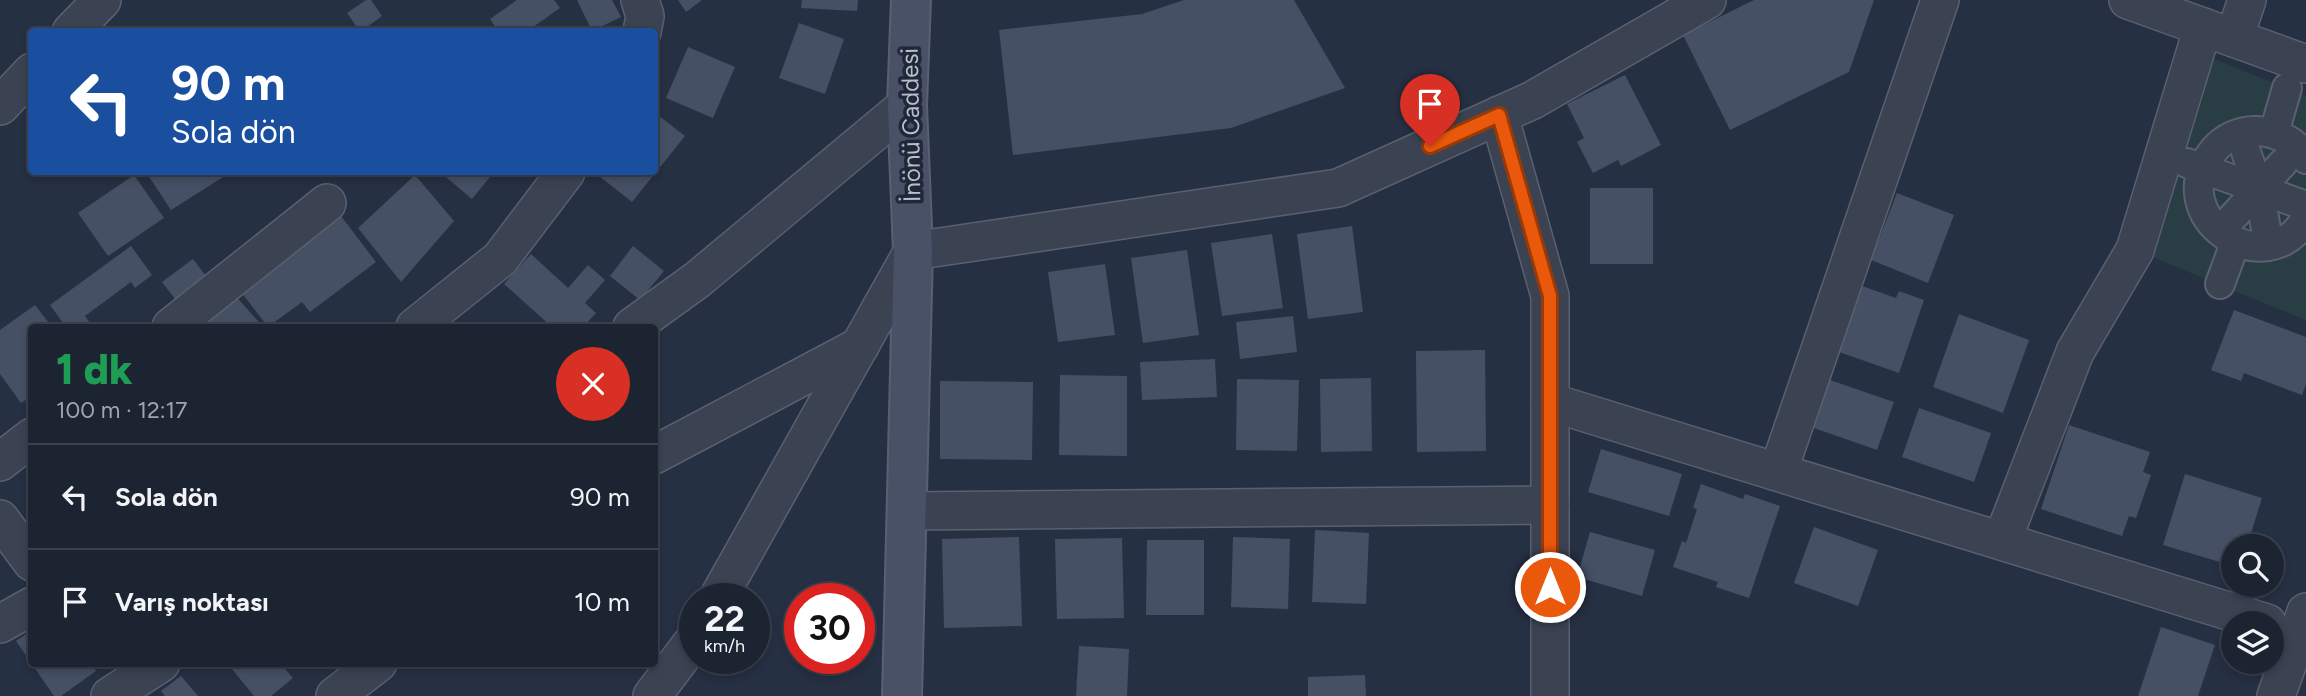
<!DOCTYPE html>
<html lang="tr">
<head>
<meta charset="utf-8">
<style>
  :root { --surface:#1c2432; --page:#29303e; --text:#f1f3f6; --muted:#a0a4ac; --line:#3a414d }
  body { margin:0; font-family:Figtree,sans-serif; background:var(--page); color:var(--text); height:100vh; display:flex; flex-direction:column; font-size:26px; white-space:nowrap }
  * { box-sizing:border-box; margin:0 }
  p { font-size:23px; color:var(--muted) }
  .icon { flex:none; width:38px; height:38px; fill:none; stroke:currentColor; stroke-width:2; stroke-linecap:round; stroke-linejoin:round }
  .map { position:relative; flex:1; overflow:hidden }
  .sheet { position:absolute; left:28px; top:324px; width:630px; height:343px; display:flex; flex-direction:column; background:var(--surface); border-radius:7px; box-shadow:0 4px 10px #0003,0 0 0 2px var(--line) }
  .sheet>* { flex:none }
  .guide { position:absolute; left:28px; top:28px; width:630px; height:147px; border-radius:7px; box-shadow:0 4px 10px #0003,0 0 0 2px var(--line); background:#1a4fa0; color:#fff; overflow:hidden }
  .controls { position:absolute; left:2221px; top:534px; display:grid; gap:14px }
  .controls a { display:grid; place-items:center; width:63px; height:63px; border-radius:50%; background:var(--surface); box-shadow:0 4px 10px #0003,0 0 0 2px var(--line); font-size:35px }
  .speed { position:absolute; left:679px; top:583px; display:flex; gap:14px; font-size:35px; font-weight:700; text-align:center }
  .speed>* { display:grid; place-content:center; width:91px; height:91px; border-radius:50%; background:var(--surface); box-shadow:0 4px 10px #0003,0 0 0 2px var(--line); line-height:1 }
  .speed small { font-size:18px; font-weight:400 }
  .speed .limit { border:10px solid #d22; background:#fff; color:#111 }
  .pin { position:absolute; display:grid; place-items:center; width:60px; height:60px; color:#fff; margin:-72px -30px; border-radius:50% 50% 50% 0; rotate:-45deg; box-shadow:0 0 7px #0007 }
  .pin .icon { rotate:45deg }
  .me { position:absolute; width:77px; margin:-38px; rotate:0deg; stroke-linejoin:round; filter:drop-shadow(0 0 5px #0008) }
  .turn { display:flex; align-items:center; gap:24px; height:147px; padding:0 28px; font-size:32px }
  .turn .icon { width:91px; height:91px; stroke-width:2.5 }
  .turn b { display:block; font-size:49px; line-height:60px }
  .round { display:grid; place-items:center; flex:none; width:74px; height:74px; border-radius:37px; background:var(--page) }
  .summary { display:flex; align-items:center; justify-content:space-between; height:119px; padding:0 28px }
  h1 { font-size:42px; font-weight:800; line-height:52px; color:#1e9e55 }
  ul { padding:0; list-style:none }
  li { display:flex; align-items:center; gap:21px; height:105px; padding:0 28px; border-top:2px solid var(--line) }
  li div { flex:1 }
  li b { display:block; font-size:26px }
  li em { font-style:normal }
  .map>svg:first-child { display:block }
  .green { fill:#293e44 }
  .building { fill:#455065 }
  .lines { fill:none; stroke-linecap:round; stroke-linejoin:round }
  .pedestrian-casing { stroke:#596070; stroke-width:32 }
  .minor-casing { stroke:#596070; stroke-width:40 }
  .secondary-casing { stroke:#596070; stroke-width:42 }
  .pedestrian { stroke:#3b4353; stroke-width:28 }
  .minor { stroke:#3b4353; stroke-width:37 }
  .secondary { stroke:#495166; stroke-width:38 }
  .route-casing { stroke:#983908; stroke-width:18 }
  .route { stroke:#ea580c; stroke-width:12 }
  .labels { text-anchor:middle; stroke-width:7; stroke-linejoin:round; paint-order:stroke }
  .street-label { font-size:24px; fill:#b8becd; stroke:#1f2738 }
</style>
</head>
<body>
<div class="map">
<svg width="2306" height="696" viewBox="0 0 2306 696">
  <rect width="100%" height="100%" fill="#263043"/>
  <polygon class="green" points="2195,51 2306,96 2306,320 2135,250"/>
  <g class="building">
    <polygon points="366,0 371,0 382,16 360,32 347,13"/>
    <polygon points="517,0 554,0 560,8 526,32 499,32 490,19"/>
    <polygon points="577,0 612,0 621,17 592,31"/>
    <polygon points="678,0 702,0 686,12"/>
    <polygon points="802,0 858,0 857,11 801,8"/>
    <polygon points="1184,0 1294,0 1345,88 1231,128 1013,155 999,30 1142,14"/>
    <polygon points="1754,0 1874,0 1849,72 1730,130 1683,35"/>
    <polygon points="799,23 844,39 825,94 779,78"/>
    <polygon points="688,47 735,67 713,118 666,98"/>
    <polygon points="1625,75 1661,145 1621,166 1618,160 1593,173 1577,142 1584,138 1567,104"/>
    <polygon points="654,112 685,136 632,202 594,172 654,172"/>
    <polygon points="146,172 231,172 171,210"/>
    <polygon points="440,172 494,172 472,199"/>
    <polygon points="134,175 164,218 108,256 78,213"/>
    <polygon points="415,175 454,221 401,282 358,228"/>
    <rect x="1590" y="188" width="63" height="76"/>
    <polygon points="1897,193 1954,215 1928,283 1871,260"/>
    <polygon points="338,212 376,262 310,312 302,302 268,327 238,288"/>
    <polygon points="1352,226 1363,312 1308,319 1297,234"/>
    <polygon points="1272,234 1283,308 1222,316 1211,243"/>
    <polygon points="131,246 152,275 135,288 131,282 85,316 93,327 66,327 50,305"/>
    <polygon points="633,246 664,271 640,300 610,276"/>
    <polygon points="1187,250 1199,335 1143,343 1131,258"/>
    <polygon points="531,254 568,288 588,265 605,280 585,303 596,313 583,327 552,327 504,284"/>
    <polygon points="193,259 209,280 178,303 162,282"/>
    <polygon points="1105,264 1115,335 1058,342 1048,272"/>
    <polygon points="1862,286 1896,298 1899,291 1924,300 1899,373 1839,352"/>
    <polygon points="234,294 263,327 196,327"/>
    <polygon points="35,305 52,327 32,327 32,396 21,403 0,374 0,330"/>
    <polygon points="2234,310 2306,337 2306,384 2302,395 2244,373 2241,381 2211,370"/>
    <polygon points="1959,314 2029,340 2003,413 1933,387"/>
    <polygon points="1293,316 1297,352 1240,359 1236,322"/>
    <polygon points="1485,350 1486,451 1417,452 1416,351"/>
    <polygon points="1215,359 1217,397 1142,400 1140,362"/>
    <polygon points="1060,375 1127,376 1127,456 1059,455"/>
    <polygon points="1371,378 1372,451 1321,452 1320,379"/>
    <polygon points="1824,378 1894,402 1877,450 1814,428 1822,404 1816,402"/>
    <polygon points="1237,379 1299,380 1297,451 1236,450"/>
    <polygon points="940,381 1033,382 1032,460 940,459"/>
    <polygon points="1919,408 1991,433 1974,482 1902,457"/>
    <polygon points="2069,425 2150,452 2143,472 2151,475 2136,518 2129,516 2122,536 2041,509"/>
    <polygon points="1601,449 1682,474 1669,516 1588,492"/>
    <polygon points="2185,474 2262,498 2247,546 2233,546 2233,566 2163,545"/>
    <polygon points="1701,484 1743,499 1745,494 1780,506 1749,598 1716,587 1718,582 1673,567 1682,541 1686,543 1697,509 1693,508"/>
    <polygon points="1814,527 1878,550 1858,606 1794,583"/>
    <polygon points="1315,530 1369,533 1366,604 1312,602"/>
    <polygon points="1590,532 1655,550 1642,596 1577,577"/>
    <polygon points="1019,537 1022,626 944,628 942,539"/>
    <polygon points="1233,537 1290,539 1288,609 1231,607"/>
    <polygon points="1122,538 1124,618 1057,619 1055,539"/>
    <polygon points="1147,540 1204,540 1204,615 1146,615"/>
    <polygon points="2161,627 2215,645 2198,696 2138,696"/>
    <polygon points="32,630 32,663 90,663 96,671 61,696 54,696 16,641"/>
    <polygon points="1079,646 1129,649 1127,696 1076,696"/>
    <polygon points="227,663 280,663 293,678 271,696 254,696"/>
    <polygon points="1365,675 1366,696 1308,696 1308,677"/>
    <polygon points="181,676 198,696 165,696 161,691"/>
  </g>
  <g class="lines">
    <g class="pedestrian-casing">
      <g id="pedestrian">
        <polyline points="2274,133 2287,88"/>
        <polyline points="2246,152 2259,189 2266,229"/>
        <path d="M 2306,159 C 2297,141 2276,132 2257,131 C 2241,130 2224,138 2214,150 C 2159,218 2268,287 2306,218"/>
        <polyline points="2187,163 2306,206"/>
        <polyline points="2230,220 2283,163"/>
        <polyline points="2220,284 2235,243"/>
      </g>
    </g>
    <g class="minor-casing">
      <g id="minor">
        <polyline points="640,0 645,16 642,32"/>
        <polyline points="2128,0 2306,64"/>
        <polyline points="71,32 102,0"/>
        <polyline points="2234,38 2247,0"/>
        <polyline points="0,106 32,72"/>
        <polyline points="1499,115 1550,296 1550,696"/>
        <polyline points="171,327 327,203"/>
        <polyline points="415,327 500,259 566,172"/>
        <polyline points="632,327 697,280 907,105"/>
        <polyline points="1550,402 2267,623"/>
        <polyline points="654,455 860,346"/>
        <polyline points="0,462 32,437"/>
        <polyline points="1778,472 1940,0"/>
        <polyline points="907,511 1550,505"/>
        <polyline points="0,519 32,562"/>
        <polyline points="2002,541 2075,352 2135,250 2203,27"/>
        <polyline points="718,598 913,251 1338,188 1533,100 1707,0"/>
        <polyline points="0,624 32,606"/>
        <polyline points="110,696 161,663"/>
        <polyline points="335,696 378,663"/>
        <polyline points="652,696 695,639"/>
        <polyline points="2276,696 2306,612"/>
      </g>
    </g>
    <g class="secondary-casing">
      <polyline id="secondary" points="902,696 913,251 907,105 911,0"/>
    </g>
    <use href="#pedestrian" class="pedestrian"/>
    <use href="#minor" class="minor"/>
    <use href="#secondary" class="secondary"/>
  </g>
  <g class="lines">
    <g class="route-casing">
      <polyline id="route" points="1430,146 1499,115 1550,296 1550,587"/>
    </g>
    <use href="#route" class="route"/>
  </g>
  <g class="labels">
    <g class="street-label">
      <text transform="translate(911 125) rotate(-91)" y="8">İnönü Caddesi</text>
    </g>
  </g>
</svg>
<div class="controls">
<a><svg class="icon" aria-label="search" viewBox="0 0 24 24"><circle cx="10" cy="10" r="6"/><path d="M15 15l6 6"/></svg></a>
<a><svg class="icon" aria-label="layers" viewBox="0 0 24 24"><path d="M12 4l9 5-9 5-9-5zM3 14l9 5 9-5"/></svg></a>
</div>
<div class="speed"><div>22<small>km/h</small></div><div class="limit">30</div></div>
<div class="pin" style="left:1430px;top:146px;background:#d93025"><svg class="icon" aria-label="arrive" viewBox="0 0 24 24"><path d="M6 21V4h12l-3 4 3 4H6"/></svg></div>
<svg class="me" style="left:1550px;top:587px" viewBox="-20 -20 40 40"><circle r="17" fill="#ea580c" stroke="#fff" stroke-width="3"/><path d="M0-11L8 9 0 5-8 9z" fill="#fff"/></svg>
<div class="guide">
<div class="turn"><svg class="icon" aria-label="left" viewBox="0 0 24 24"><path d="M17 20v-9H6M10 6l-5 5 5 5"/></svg><div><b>90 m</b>Sola dön</div></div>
</div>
<section class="sheet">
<div class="summary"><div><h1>1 dk</h1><p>100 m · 12:17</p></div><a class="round" style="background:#d93025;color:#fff"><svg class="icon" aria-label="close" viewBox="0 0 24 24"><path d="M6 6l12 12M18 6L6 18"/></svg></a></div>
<ul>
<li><svg class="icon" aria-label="left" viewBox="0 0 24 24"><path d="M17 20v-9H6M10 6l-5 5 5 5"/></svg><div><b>Sola dön</b></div><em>90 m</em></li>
<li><svg class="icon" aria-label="arrive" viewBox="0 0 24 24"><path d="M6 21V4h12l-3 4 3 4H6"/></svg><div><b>Varış noktası</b></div><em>10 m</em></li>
</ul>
</section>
</div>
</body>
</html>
